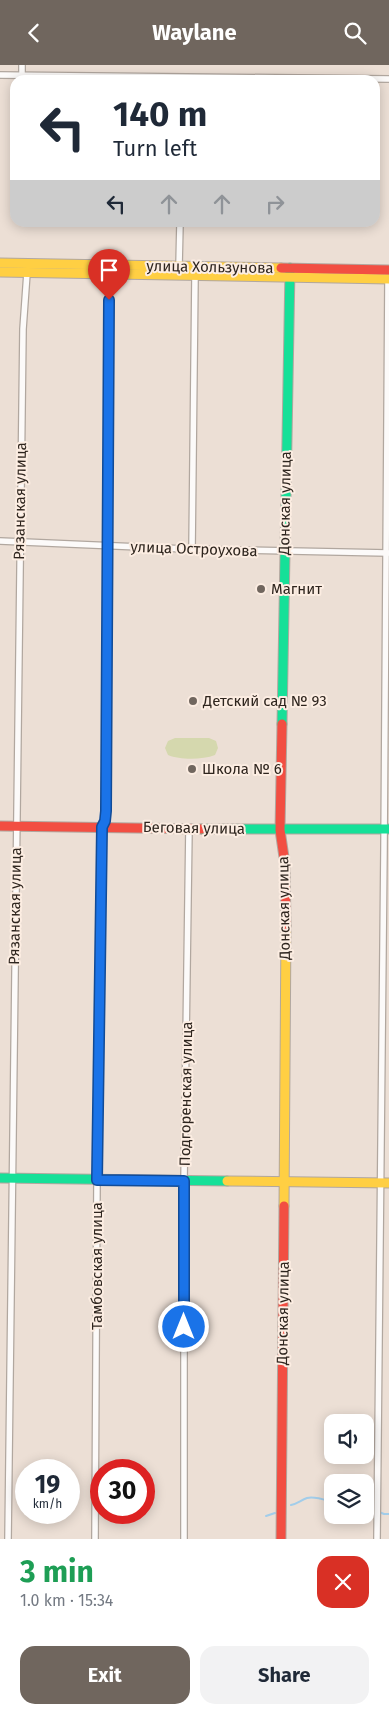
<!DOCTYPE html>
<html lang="en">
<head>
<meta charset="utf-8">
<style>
  :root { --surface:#fff; --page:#f2f2f3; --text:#1f2937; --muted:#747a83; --accent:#70665e }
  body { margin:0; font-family:"Fira Sans",sans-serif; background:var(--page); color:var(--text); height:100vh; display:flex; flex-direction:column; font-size:19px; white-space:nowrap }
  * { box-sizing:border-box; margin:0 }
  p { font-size:16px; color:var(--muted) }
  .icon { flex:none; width:28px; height:28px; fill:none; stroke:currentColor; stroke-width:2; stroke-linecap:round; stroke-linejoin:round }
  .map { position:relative; height:1474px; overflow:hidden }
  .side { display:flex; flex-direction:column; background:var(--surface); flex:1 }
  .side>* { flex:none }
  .top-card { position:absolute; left:10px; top:10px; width:370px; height:152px; border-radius:15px; box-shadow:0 2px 12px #0003; background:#fff; color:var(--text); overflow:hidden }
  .buttons { position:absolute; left:324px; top:1349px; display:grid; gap:10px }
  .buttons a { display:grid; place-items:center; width:50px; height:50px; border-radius:10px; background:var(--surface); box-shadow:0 2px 12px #0003; font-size:25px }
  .speed { position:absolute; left:15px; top:1394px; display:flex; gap:10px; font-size:25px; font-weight:700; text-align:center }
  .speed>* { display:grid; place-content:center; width:65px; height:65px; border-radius:50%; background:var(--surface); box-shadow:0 2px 12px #0003; line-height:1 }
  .speed small { font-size:12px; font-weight:400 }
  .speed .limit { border:8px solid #d22; background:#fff; color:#111 }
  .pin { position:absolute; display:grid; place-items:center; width:42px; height:42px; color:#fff; margin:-51px -21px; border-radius:50% 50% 50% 0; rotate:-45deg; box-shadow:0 0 5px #0007 }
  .pin .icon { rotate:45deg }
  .me { position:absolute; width:55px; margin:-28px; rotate:0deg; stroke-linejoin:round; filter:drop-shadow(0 0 4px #0008) }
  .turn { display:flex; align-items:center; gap:18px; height:105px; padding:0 20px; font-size:22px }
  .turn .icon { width:65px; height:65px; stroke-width:2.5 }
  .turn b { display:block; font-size:35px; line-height:42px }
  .lanes { display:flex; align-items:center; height:48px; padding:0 20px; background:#0003; justify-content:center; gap:25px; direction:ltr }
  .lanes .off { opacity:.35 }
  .round { display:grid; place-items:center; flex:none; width:52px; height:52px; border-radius:15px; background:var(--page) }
  .overview { display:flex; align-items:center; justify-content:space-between; height:85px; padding:0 20px }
  h1 { font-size:30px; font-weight:700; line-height:38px; color:#1e9e55 }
  .action { display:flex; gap:10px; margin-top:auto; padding:10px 20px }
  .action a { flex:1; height:58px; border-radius:15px; background:var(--accent); color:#fff; font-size:20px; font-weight:700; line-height:58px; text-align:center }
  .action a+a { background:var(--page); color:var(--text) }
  header { display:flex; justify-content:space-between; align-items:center; height:65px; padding:0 20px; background:var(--accent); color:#fff; font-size:22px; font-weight:700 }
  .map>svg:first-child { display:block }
  .green { fill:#d5d8ae }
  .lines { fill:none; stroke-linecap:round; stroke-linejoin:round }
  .stream { stroke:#a2cdea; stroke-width:2 }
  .street-casing { stroke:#b1a79f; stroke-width:8 }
  .fast-casing { stroke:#b1a79f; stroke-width:11 }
  .slow-casing { stroke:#b1a79f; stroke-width:11 }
  .jam-casing { stroke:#b1a79f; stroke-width:11 }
  .street { stroke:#fcfaf9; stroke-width:5.5 }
  .fast { stroke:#16e098; stroke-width:9 }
  .slow { stroke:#ffcf43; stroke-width:9 }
  .jam { stroke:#f24e42; stroke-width:9 }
  .route-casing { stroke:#114b97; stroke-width:12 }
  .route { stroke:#1a73e8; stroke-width:9 }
  .poi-dot { fill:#70665e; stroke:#fcede2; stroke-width:2 }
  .labels { text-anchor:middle; stroke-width:4; stroke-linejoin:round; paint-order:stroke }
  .street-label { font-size:15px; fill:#2e251e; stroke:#fcede2 }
  .poi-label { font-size:15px; fill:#2e251e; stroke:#fcede2; text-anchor:start }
</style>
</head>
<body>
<header><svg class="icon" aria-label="back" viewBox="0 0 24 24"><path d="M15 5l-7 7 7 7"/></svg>Waylane<svg class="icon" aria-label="search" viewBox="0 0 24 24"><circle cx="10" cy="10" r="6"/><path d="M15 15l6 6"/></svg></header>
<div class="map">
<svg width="389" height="1474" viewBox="0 0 389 1474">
  <rect width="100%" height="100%" fill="#ecdfd5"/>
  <path class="green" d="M 175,673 L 209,673 L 216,676 L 218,683 L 215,690 C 202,695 180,695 168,690 L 165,683 L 168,676 Z"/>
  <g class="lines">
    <g class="stream">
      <path d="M 291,1440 C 297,1439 301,1435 307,1433 C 315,1431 325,1435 332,1437"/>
      <polyline points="365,1440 375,1445"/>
      <polyline points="379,1447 384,1449 389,1449"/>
      <polyline points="266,1451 275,1448"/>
    </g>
    <g class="street-casing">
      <g id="street">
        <polyline points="0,10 389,14"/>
        <polyline points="22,11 22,0"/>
        <polyline points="179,201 180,158"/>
        <polyline points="0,476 186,484 388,488"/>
        <polyline points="192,485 195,211"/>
        <polyline points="8,1474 23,264 27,208"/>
        <polyline points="95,1474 97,1115 102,762 105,756 106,746 109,209"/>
        <polyline points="184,1474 184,1116 189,763"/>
        <polyline points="377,1474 384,784 388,214"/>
      </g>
    </g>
    <g class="fast-casing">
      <g id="fast">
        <polyline points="282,659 290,203"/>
        <polyline points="202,764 389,764"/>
        <polyline points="0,1113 227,1116"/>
      </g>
    </g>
    <g class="slow-casing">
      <g id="slow">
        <polyline points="0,198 281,203"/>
        <polyline points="0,207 389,214"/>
        <polyline points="227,1116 389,1118"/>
        <polyline points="284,1141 286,861"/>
      </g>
    </g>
    <g class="jam-casing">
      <g id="jam">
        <polyline points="281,203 389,205"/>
        <polyline points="282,659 280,765 285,799 286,861"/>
        <polyline points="0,761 202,764"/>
        <polyline points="281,1474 284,1141"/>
      </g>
    </g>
    <use href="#street" class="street"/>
    <use href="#fast" class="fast"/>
    <use href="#slow" class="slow"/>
    <use href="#jam" class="jam"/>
  </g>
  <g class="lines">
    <g class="route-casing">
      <polyline id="route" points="109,235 106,746 105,756 102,762 97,1115 184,1116 184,1262"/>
    </g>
    <use href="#route" class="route"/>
  </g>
  <g class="poi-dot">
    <circle cx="261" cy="524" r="5"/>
    <circle cx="193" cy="636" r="5"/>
    <circle cx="192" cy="704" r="5"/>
  </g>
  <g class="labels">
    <g class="street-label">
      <text transform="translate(210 202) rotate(1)" y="5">улица Хользунова</text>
      <text transform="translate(20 436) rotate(-89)" y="5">Рязанская улица</text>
      <text transform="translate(285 438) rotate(-89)" y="5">Донская улица</text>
      <text transform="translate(194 484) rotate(2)" y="5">улица Остроухова</text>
      <text transform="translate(194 763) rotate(1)" y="5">Беговая улица</text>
      <text transform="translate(15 841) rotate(-89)" y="5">Рязанская улица</text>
      <text transform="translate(284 843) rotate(-91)" y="5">Донская улица</text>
      <text transform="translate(186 1029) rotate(-89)" y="5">Подгоренская улица</text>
      <text transform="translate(97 1201) rotate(-90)" y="5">Тамбовская улица</text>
      <text transform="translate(283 1248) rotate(-89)" y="5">Донская улица</text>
    </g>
    <g class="poi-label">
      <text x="271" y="529">Магнит</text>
      <text x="203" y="641">Детский сад № 93</text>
      <text x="202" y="709">Школа № 6</text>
    </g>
  </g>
</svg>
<div class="buttons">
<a><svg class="icon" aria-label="sound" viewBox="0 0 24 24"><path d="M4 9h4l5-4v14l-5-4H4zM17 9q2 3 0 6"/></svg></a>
<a><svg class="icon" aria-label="layers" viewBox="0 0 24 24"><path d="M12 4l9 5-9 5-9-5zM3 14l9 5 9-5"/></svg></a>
</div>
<div class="speed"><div>19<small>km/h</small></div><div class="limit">30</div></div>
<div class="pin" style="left:109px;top:235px;background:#d93025"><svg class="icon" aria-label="arrive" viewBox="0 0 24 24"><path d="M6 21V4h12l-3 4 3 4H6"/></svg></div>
<svg class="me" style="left:184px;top:1262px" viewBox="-20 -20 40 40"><circle r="17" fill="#1a73e8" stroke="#fff" stroke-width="3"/><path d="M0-11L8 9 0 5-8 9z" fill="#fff"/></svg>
<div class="top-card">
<div class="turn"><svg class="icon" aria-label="left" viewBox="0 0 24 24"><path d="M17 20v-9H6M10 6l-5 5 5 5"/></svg><div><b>140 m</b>Turn left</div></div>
<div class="lanes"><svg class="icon" aria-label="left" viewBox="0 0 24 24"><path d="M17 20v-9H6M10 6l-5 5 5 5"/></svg><svg class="icon off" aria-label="ahead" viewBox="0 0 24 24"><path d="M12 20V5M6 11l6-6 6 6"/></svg><svg class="icon off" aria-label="ahead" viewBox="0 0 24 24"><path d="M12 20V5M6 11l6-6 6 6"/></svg><svg class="icon off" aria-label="right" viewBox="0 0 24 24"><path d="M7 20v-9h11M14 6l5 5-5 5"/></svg></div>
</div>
</div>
<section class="side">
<div class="overview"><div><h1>3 min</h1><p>1.0 km · 15:34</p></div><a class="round" style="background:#d93025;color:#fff"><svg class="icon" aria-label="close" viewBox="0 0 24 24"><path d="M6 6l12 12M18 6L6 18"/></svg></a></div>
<div class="action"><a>Exit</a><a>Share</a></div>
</section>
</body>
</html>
